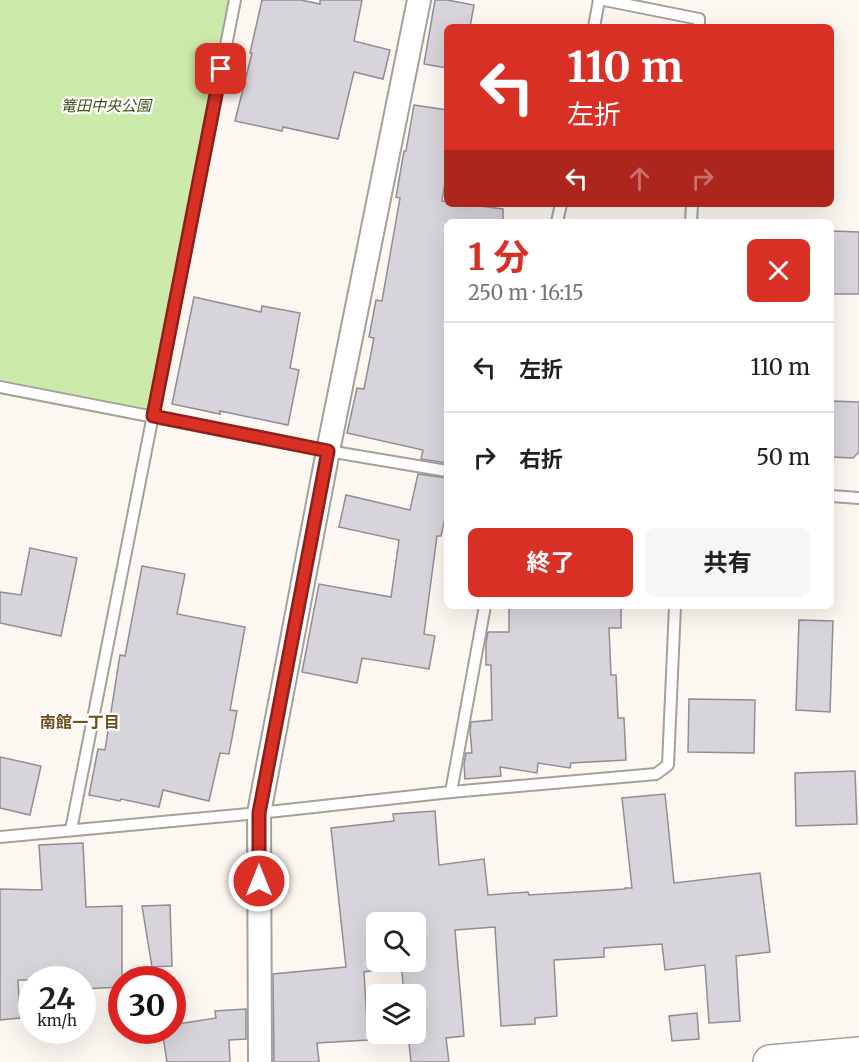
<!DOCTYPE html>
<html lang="ja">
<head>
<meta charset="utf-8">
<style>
  :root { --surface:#fff; --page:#f6f6f6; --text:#202124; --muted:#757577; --line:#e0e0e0; --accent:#d93025 }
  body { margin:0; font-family:Merriweather,"Noto Sans JP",serif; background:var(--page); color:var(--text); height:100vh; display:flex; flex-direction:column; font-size:22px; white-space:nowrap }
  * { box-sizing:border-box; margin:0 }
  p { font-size:20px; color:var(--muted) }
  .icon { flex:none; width:33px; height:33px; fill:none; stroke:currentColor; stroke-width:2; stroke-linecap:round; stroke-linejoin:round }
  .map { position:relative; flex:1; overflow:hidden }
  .sheet { position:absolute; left:444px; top:219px; width:390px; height:390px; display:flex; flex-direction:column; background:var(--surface); border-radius:9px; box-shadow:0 6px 24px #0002 }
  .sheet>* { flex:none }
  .top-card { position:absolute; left:444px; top:24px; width:390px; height:183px; border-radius:9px; box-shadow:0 6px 24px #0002; background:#d93025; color:#fff; overflow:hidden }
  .buttons { position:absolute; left:366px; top:912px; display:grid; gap:12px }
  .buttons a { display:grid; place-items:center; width:60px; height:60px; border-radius:9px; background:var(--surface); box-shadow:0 6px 24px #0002; font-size:30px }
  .speed { position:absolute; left:18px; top:966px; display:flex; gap:12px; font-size:30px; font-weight:700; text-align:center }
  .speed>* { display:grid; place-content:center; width:78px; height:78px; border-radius:50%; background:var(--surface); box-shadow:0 6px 24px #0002; line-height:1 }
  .speed small { font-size:15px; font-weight:400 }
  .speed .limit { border:9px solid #d22; background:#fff; color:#111 }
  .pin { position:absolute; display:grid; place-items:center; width:51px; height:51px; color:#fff; margin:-26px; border-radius:12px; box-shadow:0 3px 9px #0006 }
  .me { position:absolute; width:66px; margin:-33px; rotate:0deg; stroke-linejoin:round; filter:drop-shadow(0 0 4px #0008) }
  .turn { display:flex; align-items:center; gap:21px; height:126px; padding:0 24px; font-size:27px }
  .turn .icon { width:78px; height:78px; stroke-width:2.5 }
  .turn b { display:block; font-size:42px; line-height:51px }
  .lanes { display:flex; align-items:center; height:57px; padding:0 24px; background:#0003; justify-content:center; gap:30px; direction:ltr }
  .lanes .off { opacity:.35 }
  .round { display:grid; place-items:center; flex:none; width:63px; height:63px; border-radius:9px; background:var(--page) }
  .headline { display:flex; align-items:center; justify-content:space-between; height:102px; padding:0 24px }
  h1 { font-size:36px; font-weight:700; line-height:45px; color:var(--accent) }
  .button { display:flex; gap:12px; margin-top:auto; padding:12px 24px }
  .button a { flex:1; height:69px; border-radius:9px; background:var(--accent); color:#fff; font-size:24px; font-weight:700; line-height:69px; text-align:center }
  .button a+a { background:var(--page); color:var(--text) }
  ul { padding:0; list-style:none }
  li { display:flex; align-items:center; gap:18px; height:90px; padding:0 24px; border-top:2px solid var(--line) }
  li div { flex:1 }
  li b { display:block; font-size:22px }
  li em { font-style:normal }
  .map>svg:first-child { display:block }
  .green { fill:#cbeaaa }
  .building { fill:#d8d4db; stroke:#918d94; stroke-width:1.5 }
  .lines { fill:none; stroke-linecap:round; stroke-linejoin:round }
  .service-casing { stroke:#a5a19a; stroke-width:14 }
  .minor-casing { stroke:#a5a19a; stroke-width:26 }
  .primary-casing { stroke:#a5a19a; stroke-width:36 }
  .service { stroke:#fff; stroke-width:10 }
  .minor { stroke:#fff; stroke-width:22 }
  .primary { stroke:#fff; stroke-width:33 }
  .route-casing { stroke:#8d1f18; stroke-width:15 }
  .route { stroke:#d93025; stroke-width:10 }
  .labels { text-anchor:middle; stroke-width:4.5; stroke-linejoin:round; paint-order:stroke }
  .park-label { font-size:15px; font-style:italic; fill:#385017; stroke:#fff }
  .neighbourhood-label { font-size:16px; font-weight:bold; fill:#6c5019; stroke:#fff }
</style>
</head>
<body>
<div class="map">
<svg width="859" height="1062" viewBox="0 0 859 1062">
  <rect width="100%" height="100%" fill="#fcf7f0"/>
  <polygon class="green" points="0,0 235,0 154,416 0,387"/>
  <g class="building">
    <polygon points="262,0 301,0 320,4 320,0 362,0 354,41 390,50 383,79 354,72 338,139 283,127 282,131 235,121 252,53 250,53"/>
    <polygon points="435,0 447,0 474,5 470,27 447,27 447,68 424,64"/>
    <polygon points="414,105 447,110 447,171 442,201 447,202 447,204 465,204 503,209 503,222 447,222 447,463 421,459 423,450 347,433 357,388 364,389 374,338 369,337 376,300 382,301 400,198 396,197 404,151 406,151"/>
    <polygon points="831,231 859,232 859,294 831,294"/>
    <polygon points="194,297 261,312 262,306 300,313 290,368 299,370 288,425 220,411 220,414 172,404"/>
    <polygon points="831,401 859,402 859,452 853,458 831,457"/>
    <polygon points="418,474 447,478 447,509 441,536 437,536 424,634 435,636 429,669 362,658 357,683 302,672 319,584 391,597 399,540 339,527 346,495 410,510"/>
    <polygon points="30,548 77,558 61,636 0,623 0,592 21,595"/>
    <polygon points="142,566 185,574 177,614 245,627 230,710 237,711 229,754 220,753 209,801 163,790 159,807 121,799 120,801 89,795 98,749 105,750 120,655 125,656"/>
    <polygon points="509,606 621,606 621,628 609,628 611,675 616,675 618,718 624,718 626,760 571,763 570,768 538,763 537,773 500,767 501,776 465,779 464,764 466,753 472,753 470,731 471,722 492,720 491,665 486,665 486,643 488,632 509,632"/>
    <polygon points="799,620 833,621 830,712 796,710"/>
    <polygon points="689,699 755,700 754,753 688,752"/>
    <polygon points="0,757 41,766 30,815 0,808"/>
    <polygon points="855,771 857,824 796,826 795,773"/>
    <polygon points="665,794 674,883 760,873 770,952 736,956 740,1021 709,1023 705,965 665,970 662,944 604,948 604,957 554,960 557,1016 535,1018 535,1024 501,1026 495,927 455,930 464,1036 446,1038 449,1062 411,1062 408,1034 416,1034 416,994 404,994 401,962 416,962 416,922 376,922 376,970 364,972 368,1040 317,1043 319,1062 274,1062 273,974 346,967 331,828 394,821 393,814 435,811 439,865 484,859 488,895 528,892 529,895 625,889 625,888 632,888 622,798"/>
    <polygon points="83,843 86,907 122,906 122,987 82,989 82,980 18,980 20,1018 0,1020 0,889 42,890 39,845"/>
    <polygon points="170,905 172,966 152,967 142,906"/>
    <polygon points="246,1009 246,1039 229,1040 230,1062 167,1062 162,1030 172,1030 172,1025 216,1018 215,1011"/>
    <polygon points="697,1013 699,1039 672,1041 669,1016"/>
  </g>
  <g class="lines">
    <g class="service-casing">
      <g id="service">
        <polyline points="604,0 699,19 699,27"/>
        <polyline points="594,27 599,0"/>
        <polyline points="557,222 561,204"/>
        <polyline points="691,222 692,204"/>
        <polyline points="0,387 328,451 447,471"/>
        <polyline points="831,496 859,498"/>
        <polyline points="451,792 485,606"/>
        <polyline points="71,830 235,0"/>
        <polyline points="0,837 259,813 451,792 656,774 668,765 675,606"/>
      </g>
    </g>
    <g class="minor-casing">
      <polyline id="minor" points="260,1062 259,813 328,451 419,0"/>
    </g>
    <g class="primary-casing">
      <polyline id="primary" points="770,1062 859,1054"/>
    </g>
    <use href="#service" class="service"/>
    <use href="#minor" class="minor"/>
    <use href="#primary" class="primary"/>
  </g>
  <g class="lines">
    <g class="route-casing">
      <polyline id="route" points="221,69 153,416 328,451 259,813 259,881"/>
    </g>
    <use href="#route" class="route"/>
  </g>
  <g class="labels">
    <g class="park-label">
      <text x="106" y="111">篭田中央公園</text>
    </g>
    <g class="neighbourhood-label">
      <text x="80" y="728">南館一丁目</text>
    </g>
  </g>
</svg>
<div class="buttons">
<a><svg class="icon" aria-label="search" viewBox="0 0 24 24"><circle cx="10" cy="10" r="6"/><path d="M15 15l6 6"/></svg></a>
<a><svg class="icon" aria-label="layers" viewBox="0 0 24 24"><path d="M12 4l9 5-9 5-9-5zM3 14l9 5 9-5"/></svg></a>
</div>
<div class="speed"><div>24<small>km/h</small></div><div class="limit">30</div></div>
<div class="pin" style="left:221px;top:69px;background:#d93025"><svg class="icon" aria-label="arrive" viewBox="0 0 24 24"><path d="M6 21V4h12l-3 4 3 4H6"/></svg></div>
<svg class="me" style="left:259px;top:881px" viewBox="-20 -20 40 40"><circle r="17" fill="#d93025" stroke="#fff" stroke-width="3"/><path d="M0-11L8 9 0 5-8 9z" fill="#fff"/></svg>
<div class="top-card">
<div class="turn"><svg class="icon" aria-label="left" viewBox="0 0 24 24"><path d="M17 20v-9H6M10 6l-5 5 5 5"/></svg><div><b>110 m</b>左折</div></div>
<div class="lanes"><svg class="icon" aria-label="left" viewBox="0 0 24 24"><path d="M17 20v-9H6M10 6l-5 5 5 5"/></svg><svg class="icon off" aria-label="ahead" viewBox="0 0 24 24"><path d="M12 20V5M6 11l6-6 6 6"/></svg><svg class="icon off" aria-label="right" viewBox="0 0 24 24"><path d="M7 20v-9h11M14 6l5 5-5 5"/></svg></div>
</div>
<section class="sheet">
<div class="headline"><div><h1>1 分</h1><p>250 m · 16:15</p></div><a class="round" style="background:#d93025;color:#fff"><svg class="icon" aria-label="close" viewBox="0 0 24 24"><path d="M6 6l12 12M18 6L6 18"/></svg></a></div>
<ul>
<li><svg class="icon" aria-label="left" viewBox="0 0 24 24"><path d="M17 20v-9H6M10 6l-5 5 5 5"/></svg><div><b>左折</b></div><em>110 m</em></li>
<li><svg class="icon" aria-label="right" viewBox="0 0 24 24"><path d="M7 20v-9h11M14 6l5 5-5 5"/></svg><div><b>右折</b></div><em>50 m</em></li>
</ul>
<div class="button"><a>終了</a><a>共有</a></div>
</section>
</div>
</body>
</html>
